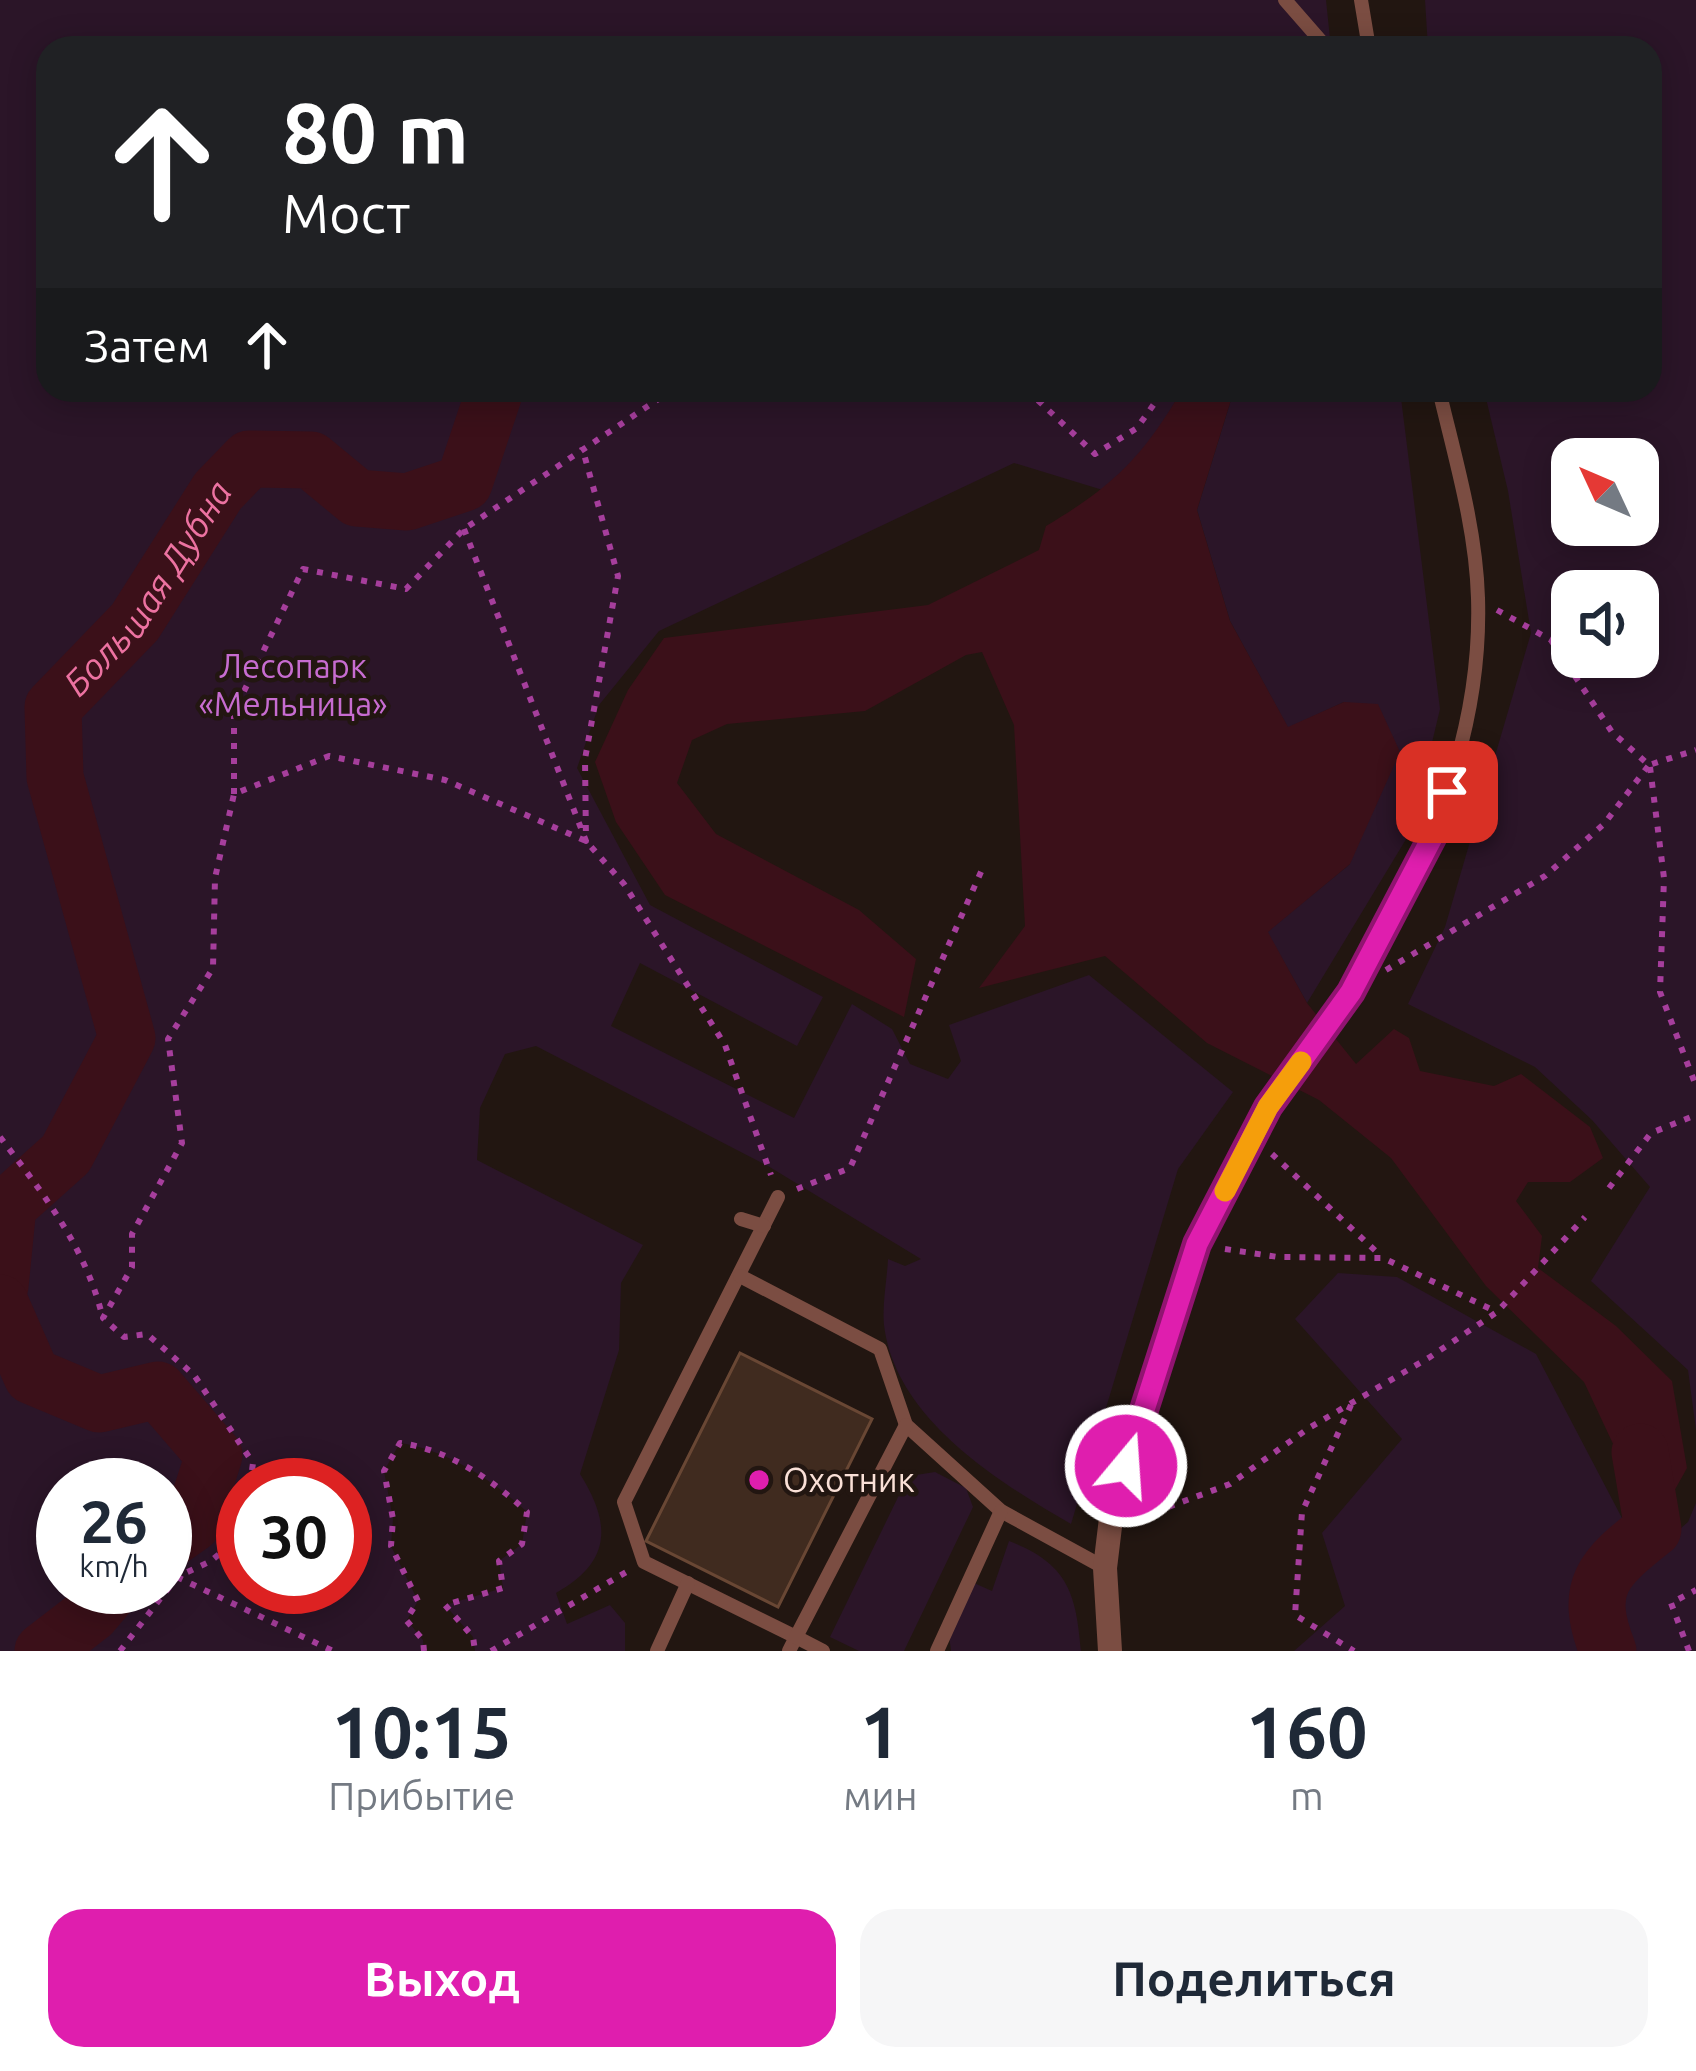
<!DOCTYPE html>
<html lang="ru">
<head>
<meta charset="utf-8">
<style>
  :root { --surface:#fff; --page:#f6f6f7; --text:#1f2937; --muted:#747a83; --accent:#df1eae }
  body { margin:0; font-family:Ubuntu,sans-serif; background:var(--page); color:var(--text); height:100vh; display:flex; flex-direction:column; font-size:45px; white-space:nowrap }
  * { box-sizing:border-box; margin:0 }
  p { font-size:39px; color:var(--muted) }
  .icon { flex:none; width:66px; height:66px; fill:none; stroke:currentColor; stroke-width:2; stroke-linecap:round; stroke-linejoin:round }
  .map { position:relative; height:1651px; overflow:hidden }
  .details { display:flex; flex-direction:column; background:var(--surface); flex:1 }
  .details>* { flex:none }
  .banner { position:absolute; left:36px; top:36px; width:1626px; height:366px; border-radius:36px; box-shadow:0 6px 30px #0003; background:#202124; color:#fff; overflow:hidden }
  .needle { width:78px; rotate:314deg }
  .fabs { position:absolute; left:1551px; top:438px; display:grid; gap:24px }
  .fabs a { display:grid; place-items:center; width:108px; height:108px; border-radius:24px; background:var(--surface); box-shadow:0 6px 30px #0003; font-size:60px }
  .speed { position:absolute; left:36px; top:1458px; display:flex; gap:24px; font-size:60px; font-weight:700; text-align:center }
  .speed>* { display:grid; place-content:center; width:156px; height:156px; border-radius:50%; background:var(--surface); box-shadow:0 6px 30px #0003; line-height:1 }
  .speed small { font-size:30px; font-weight:400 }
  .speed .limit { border:18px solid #d22; background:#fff; color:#111 }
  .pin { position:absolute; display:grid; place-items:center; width:102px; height:102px; color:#fff; margin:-51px; border-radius:24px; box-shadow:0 6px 18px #0006 }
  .me { position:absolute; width:132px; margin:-66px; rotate:18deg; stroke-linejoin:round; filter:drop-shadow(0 0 9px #0008) }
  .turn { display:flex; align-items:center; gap:42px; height:252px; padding:0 48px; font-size:54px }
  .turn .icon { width:156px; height:156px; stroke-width:2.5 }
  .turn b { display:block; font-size:84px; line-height:102px }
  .then { display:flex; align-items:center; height:114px; padding:0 48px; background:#0003; gap:24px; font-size:45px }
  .eta { display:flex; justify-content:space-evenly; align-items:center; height:204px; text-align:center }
  .eta b { font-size:72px; font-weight:700; line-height:84px }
  .button { display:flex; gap:24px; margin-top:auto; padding:24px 48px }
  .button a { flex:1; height:138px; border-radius:36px; background:var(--accent); color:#fff; font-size:48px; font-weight:700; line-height:138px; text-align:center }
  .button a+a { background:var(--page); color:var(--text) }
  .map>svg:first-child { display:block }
  .green { fill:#2b1528; fill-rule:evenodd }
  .water { fill:#3b1019 }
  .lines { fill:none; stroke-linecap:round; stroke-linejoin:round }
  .river { stroke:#3b1019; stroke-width:57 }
  .building { fill:#402b1f; stroke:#694734; stroke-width:3 }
  .path { stroke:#a63e9c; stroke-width:6; stroke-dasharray:6 9; stroke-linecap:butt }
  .lane { stroke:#7b4d42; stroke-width:14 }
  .street { stroke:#7b4d42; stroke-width:24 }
  .route-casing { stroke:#911471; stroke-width:30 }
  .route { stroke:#df1eae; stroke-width:21 }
  .slow { stroke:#f59e0b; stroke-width:21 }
  .poi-dot { fill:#df1eae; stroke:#221611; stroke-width:4.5 }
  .labels { text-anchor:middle; stroke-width:9; stroke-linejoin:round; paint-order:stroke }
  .park-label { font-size:33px; fill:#c76cd0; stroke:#221611 }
  .poi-label { font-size:33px; fill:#fae0d7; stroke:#221611; text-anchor:start }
  .water-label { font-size:36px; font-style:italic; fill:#ec72a1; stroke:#221611 }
</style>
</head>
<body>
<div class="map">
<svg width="1696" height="1651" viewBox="0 0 1696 1651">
  <rect width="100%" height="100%" fill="#221611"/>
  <g class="green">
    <path d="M 0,0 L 1326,0 L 1331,48 L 48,48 L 48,390 L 1182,390 L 1156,435 L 1106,491 L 1014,463 L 659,631 L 599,705 L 577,768 L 650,905 L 823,997 L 797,1046 L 640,963 L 611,1026 L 794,1118 L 852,1004 L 892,1029 L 910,1064 L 948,1079 L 961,1061 L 949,1025 L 1089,975 L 1233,1092 L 1178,1169 L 1071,1524 C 998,1482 895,1418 884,1325 C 882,1304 887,1280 888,1259 L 905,1266 L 921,1259 L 768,1166 L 536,1046 L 505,1054 L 480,1108 L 477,1160 L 643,1245 L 621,1283 L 619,1350 L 580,1474 C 612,1525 611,1562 556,1593 L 567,1624 L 610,1605 L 625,1623 L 625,1651 L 475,1651 L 473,1637 L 445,1605 L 503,1588 L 499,1561 L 522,1544 L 527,1512 C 493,1480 447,1450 400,1443 L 384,1471 L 393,1519 L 391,1546 L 418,1601 L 407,1620 L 423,1640 L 424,1651 L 0,1651 ZM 63,1485 L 165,1485 L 165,1587 L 63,1587 ZM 243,1485 L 345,1485 L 345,1587 L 243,1587 Z"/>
    <path d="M 1425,0 L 1696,0 L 1696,1430 L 1688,1370 L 1591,1281 L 1650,1187 L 1592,1120 L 1535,1067 L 1408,1004 L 1445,927 L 1531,633 L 1508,491 L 1484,390 L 1650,390 L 1650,48 L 1428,48 ZM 1638,459 L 1638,525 L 1572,525 L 1572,459 ZM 1572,591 L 1638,591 L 1638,657 L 1572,657 Z"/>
    <polygon points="1234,390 1400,390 1440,709 1411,831 1307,1003 1267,932 1350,864 1344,702 1288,728 1230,621 1197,510"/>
    <polygon points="1338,1273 1397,1277 1536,1354 1644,1560 1688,1522 1696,1503 1696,1651 1294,1651 1345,1606 1322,1533 1402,1439 1295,1319"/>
    <polygon points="935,1472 966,1488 973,1507 904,1651 859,1651 830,1637 902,1489 916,1475"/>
    <path d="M 1009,1541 C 1068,1564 1076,1593 1081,1651 L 951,1651 L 947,1618 L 965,1579 L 992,1591 Z"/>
  </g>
  <path class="water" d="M 1182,390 L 1234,390 L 1197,510 L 1230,621 L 1288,727 L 1344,702 L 1378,704 L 1400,752 L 1350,864 L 1268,932 L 1307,1003 L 1356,1064 L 1394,1029 L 1409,1038 L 1420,1071 L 1494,1086 L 1521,1074 L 1590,1127 L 1603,1158 L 1570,1182 L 1528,1182 L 1516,1201 L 1542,1236 L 1538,1268 L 1616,1326 L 1672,1381 L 1687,1468 L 1653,1529 L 1584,1382 L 1486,1286 L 1391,1158 L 1319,1100 L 1207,1043 L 1105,956 L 979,988 L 1025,926 L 1014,725 L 982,652 L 966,655 L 865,711 L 727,724 L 692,740 L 677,783 L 716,834 L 859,910 L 916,959 L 904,1017 L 665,895 L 616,822 L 595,762 L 628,690 L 664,638 L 928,605 L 1039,550 L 1046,526 C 1113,486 1142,458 1182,390 Z"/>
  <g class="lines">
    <g class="river">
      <path id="s1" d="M 0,1286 L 8,1206 L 66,1154 L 127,1038 L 55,777 L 53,707 L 135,622 L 218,491 L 249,459 L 311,460 L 357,498 L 407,502 L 464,483 L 495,390"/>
      <polyline points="0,1303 32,1376 99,1404 158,1390 214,1455 192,1524 165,1543"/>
      <polyline points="43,1651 91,1614 114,1587"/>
      <path d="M 1608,1651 C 1582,1586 1604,1568 1653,1529 L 1640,1452"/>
    </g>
  </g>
  <polygon class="building" points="740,1353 872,1419 778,1607 646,1541"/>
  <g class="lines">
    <g class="path">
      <polyline points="1027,390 1095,454 1137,428 1164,390"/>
      <polyline points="464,529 586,841 585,759 618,576 582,447"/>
      <polyline points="1497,610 1551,640 1612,732 1649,765 1696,750"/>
      <polyline points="1650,767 1664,878 1660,992 1696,1086"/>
      <polyline points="234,794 234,712 303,569 406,589 464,529 672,390"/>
      <polyline points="1386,970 1545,876 1604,824 1649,765"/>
      <path d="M 0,1137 C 42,1192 85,1246 102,1315"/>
      <polyline points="1272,1154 1381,1256"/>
      <polyline points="1609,1188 1651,1133 1696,1115"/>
      <polyline points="797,1189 850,1168 984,865"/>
      <polyline points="1225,1249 1278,1257 1383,1258 1497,1312"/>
      <polyline points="1351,1405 1302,1512 1295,1615 1354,1651"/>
      <polyline points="250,1485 253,1463 194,1375 147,1334 124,1337 103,1318 132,1267 132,1234 182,1143 168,1039 213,968 215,878 234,794 329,756 445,780 586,841 624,884 725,1045 771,1175"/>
      <polyline points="1139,1509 1163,1509 1230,1484 1309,1428 1430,1357 1497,1312 1585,1217"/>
      <polyline points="177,1577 333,1651"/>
      <polyline points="120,1651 177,1577 211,1561 243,1534"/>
      <path d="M 424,1651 L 423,1640 L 406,1620 L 418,1601 L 391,1546 L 393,1519 L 384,1471 L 400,1443 C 447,1449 493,1480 527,1512 L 522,1544 L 499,1561 L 503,1588 L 445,1605 L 473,1637 L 475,1651"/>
      <polyline points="491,1651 628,1571"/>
      <polyline points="1689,1651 1671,1603 1696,1590"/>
    </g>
    <g class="lane">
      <polyline points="1285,0 1327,48"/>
      <polyline points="1361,0 1369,48"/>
      <path d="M 1267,1107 C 1377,957 1484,791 1478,598 C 1476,528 1455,458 1439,390"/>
      <polyline points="778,1197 624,1502 644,1562 796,1637 789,1651"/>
      <polyline points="741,1219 764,1226"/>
      <polyline points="740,1276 880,1349 906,1425 1001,1511 1105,1568"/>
      <polyline points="657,1651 688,1583"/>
      <polyline points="823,1651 796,1637 906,1425"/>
      <polyline points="937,1651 1001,1511"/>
    </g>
    <polyline class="street" points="1110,1651 1105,1568 1112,1510 1197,1244 1267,1107"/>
  </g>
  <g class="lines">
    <g class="route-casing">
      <polyline id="route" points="1126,1466 1197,1244 1268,1107 1351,992 1435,832 1447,792"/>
    </g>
    <use href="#route" class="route"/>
    <polyline class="slow" points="1225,1191 1268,1107 1301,1062"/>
  </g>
  <circle class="poi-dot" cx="759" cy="1480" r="12"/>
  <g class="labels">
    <g class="park-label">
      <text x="293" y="678">Лесопарк<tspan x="293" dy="38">«Мельница»</tspan></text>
    </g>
    <g class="poi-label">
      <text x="783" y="1492">Охотник</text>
    </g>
    <g class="water-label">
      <text dy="13" stroke="none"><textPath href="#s1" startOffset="783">Большая Дубна</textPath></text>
    </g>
  </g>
</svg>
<div class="fabs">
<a><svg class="needle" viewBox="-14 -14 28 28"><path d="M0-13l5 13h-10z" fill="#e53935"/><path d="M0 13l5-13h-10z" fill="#747a83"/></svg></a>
<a><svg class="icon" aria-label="sound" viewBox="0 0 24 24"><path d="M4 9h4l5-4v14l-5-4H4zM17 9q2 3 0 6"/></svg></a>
</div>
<div class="speed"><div>26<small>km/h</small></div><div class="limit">30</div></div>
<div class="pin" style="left:1447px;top:792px;background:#d93025"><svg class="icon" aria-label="arrive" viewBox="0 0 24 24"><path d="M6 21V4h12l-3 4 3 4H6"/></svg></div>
<svg class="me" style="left:1126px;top:1466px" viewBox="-20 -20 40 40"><circle r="17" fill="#df1eae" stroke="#fff" stroke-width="3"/><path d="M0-11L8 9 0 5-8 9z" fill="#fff"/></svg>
<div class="banner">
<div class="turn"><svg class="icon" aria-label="ahead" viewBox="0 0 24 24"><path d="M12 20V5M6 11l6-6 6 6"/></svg><div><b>80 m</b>Мост</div></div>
<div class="then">Затем<svg class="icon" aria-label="ahead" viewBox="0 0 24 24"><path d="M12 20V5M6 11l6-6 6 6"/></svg></div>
</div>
</div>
<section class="details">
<div class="eta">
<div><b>10:15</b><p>Прибытие</p></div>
<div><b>1</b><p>мин</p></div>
<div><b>160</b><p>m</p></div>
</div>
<div class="button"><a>Выход</a><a>Поделиться</a></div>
</section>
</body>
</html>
